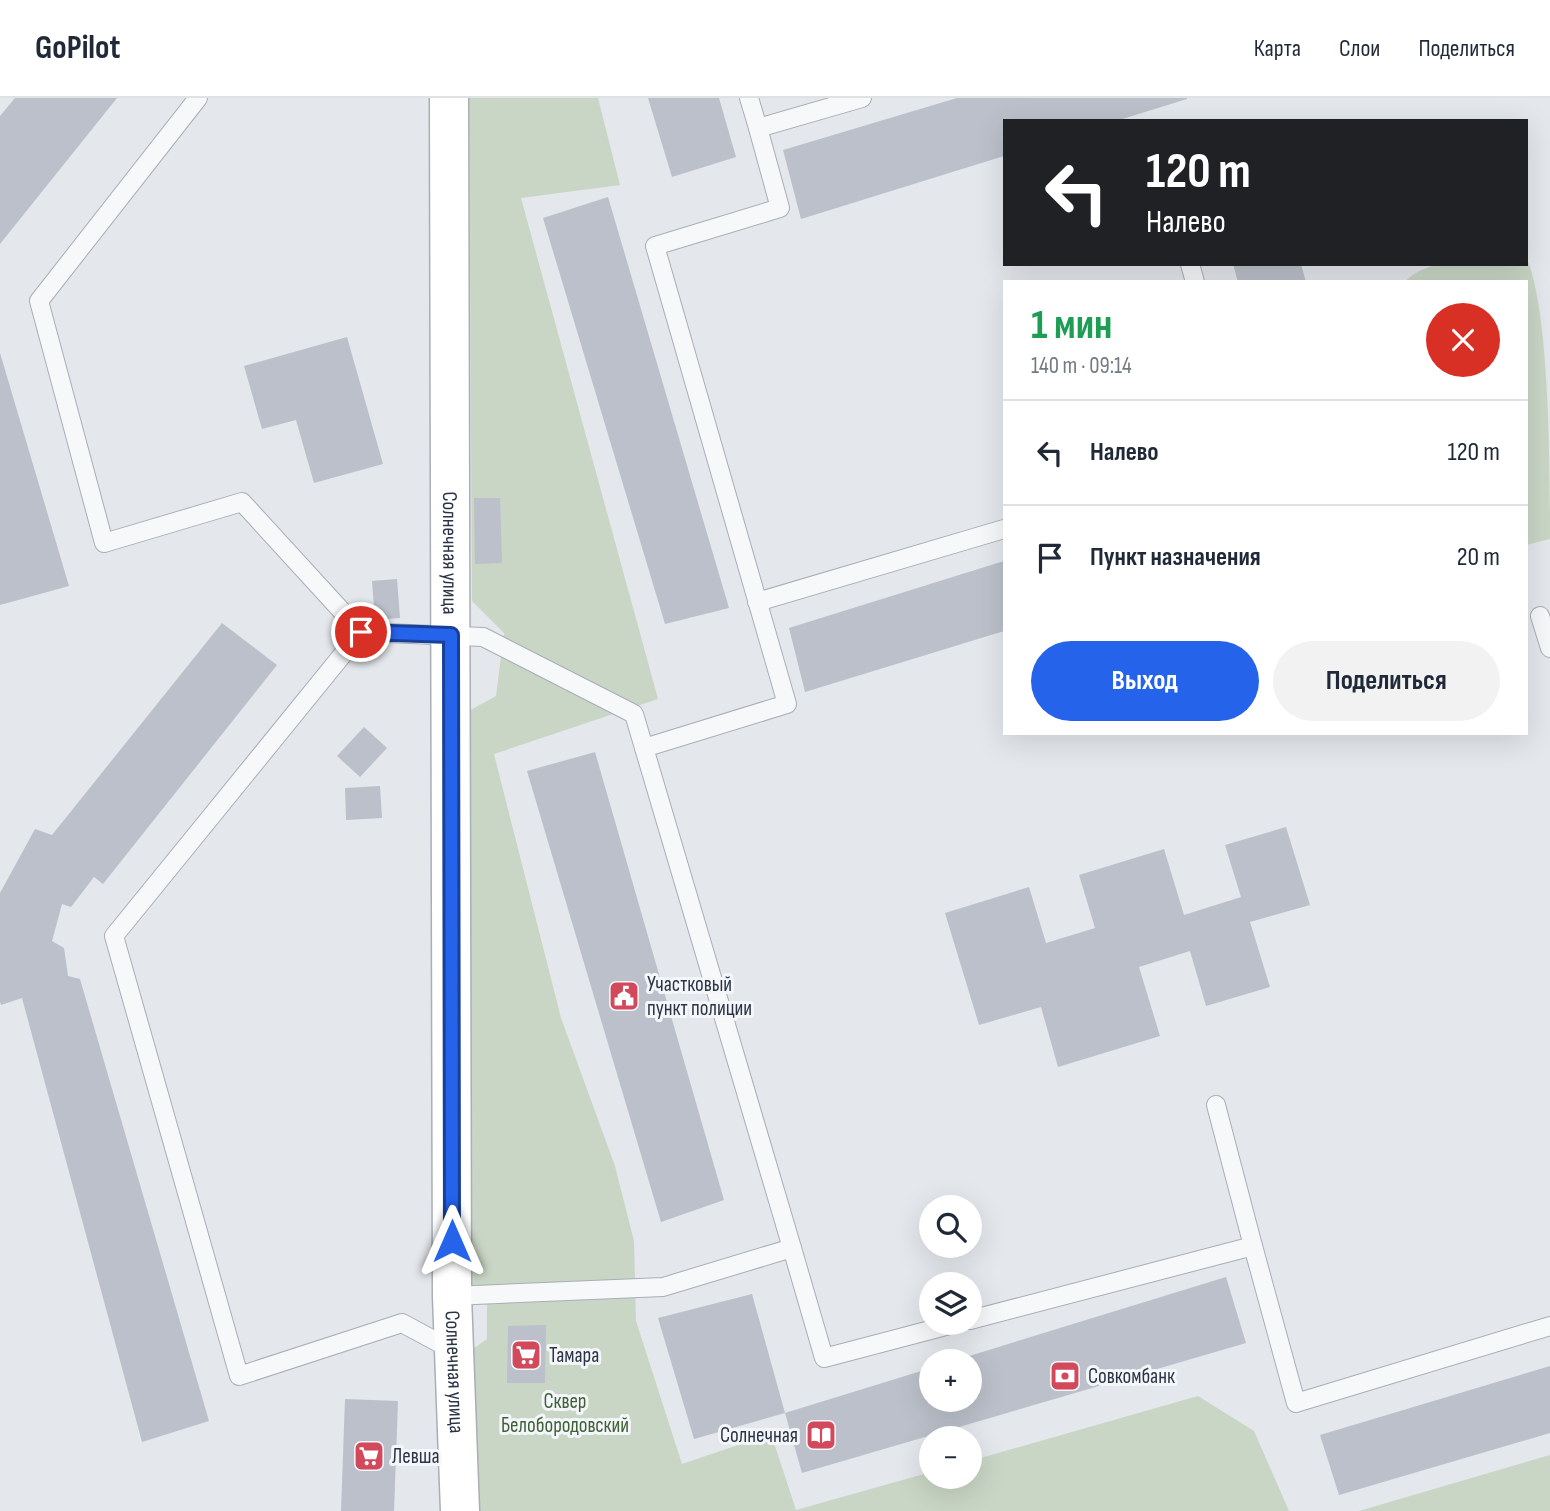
<!DOCTYPE html>
<html lang="ru">
<head>
<meta charset="utf-8">
<style>
  :root { --surface:#fff; --page:#f2f2f3; --text:#1f2937; --muted:#747a83; --line:#e0e1e3; --accent:#2563eb }
  body { margin:0; font-family:"Sofia Sans Condensed",sans-serif; background:var(--page); color:var(--text); height:100vh; display:flex; flex-direction:column; font-size:26px; white-space:nowrap }
  * { box-sizing:border-box; margin:0 }
  p { font-size:23px; color:var(--muted) }
  .icon { flex:none; width:38px; height:38px; fill:none; stroke:currentColor; stroke-width:2; stroke-linecap:round; stroke-linejoin:round }
  .map { position:relative; flex:1; overflow:hidden }
  .side { position:absolute; left:1003px; top:182px; width:525px; height:455px; display:flex; flex-direction:column; background:var(--surface); border-radius:0px; box-shadow:0 7px 28px #0002 }
  .side>* { flex:none }
  .hud { position:absolute; left:1003px; top:21px; width:525px; height:147px; border-radius:0px; box-shadow:0 7px 28px #0002; background:#202124; color:#fff; overflow:hidden }
  .fabs { position:absolute; left:919px; top:1097px; display:grid; gap:14px }
  .fabs a { display:grid; place-items:center; width:63px; height:63px; border-radius:50%; background:var(--surface); box-shadow:0 7px 28px #0002; font-size:35px }
  .pin { position:absolute; display:grid; place-items:center; width:60px; height:60px; color:#fff; margin:-30px; border:4px solid #fff; border-radius:50%; box-shadow:0 2px 7px #0007 }
  .me { position:absolute; width:77px; margin:-38px; rotate:0deg; stroke-linejoin:round; filter:drop-shadow(0 0 5px #0008) }
  .turn { display:flex; align-items:center; gap:24px; height:147px; padding:0 28px; font-size:32px }
  .turn .icon { width:91px; height:91px; stroke-width:2.5 }
  .turn b { display:block; font-size:49px; line-height:60px }
  .round { display:grid; place-items:center; flex:none; width:74px; height:74px; border-radius:37px; background:var(--page) }
  .summary { display:flex; align-items:center; justify-content:space-between; height:119px; padding:0 28px }
  h1 { font-size:42px; font-weight:700; line-height:52px; color:#1e9e55 }
  .cta { display:flex; gap:14px; margin-top:auto; padding:14px 28px }
  .cta a { flex:1; height:80px; border-radius:42px; background:var(--accent); color:#fff; font-size:28px; font-weight:700; line-height:80px; text-align:center }
  .cta a+a { background:var(--page); color:var(--text) }
  ul { padding:0; list-style:none }
  li { display:flex; align-items:center; gap:21px; height:105px; padding:0 28px; border-top:2px solid var(--line) }
  li div { flex:1 }
  li b { display:block; font-size:26px }
  li em { font-style:normal }
  header { display:flex; align-items:center; gap:42px; box-sizing:border-box; height:98px; padding:0 35px; background:var(--surface); border-bottom:2px solid var(--line) }
  header strong { font-size:33px }
  nav { display:flex; gap:38px; margin-inline-start:auto; font-size:24px }
  .map>svg:first-child { display:block }
  .green { fill:#c9d6c5 }
  .building { fill:#bbc0ca }
  .lines { fill:none; stroke-linecap:round; stroke-linejoin:round }
  .lane-casing { stroke:#a9aeb7; stroke-width:20 }
  .secondary-casing { stroke:#a9aeb7; stroke-width:41 }
  .lane { stroke:#f7f8fa; stroke-width:18 }
  .secondary { stroke:#fff; stroke-width:38 }
  .route-casing { stroke:#184099; stroke-width:18 }
  .route { stroke:#2563eb; stroke-width:12 }
  .labels { text-anchor:middle; stroke-width:6; stroke-linejoin:round; paint-order:stroke }
  .street-label { font-size:21px; fill:#2b3445; stroke:#f4f6f9 }
  .poi-label { font-size:21px; fill:#2b3445; stroke:#f4f6f9; text-anchor:start }
  .park-label { font-size:21px; fill:#3f6138; stroke:#f4f6f9 }
</style>
</head>
<body>
<header>
<strong>GoPilot</strong>
<nav><a>Карта</a><a>Слои</a><a>Поделиться</a></nav>
</header>
<div class="map">
<svg width="1550" height="1413" viewBox="0 0 1550 1413">
  <rect width="100%" height="100%" fill="#e4e7ec"/>
  <g class="green">
    <polygon points="469,0 598,0 620,87 521,100 658,601 494,656 561,920 615,1068 634,1143 636,1223 682,1366 771,1336 796,1412 931,1374 931,1379 970,1379 970,1363 1198,1298 1254,1333 1289,1413 472,1413 467,1255 487,1241 487,1207 462,1190 467,614 496,598 504,535 472,503"/>
    <path d="M 1526,159 C 1550,210 1550,375 1550,441 L 1526,447 L 1526,184 L 1405,184 C 1431,155 1490,166 1526,166 Z"/>
    <polygon points="1550,1357 1550,1413 1359,1413"/>
  </g>
  <g class="building">
    <polygon points="15,0 117,0 0,146 0,18"/>
    <polygon points="648,0 719,0 736,59 672,79"/>
    <polygon points="957,0 1187,0 1187,1 1116,23 1004,23 1004,58 801,121 783,52"/>
    <polygon points="608,99 729,510 665,526 543,120"/>
    <polygon points="1233,166 1301,166 1306,184 1238,184"/>
    <polygon points="347,239 383,366 314,385 296,322 262,331 244,268"/>
    <polygon points="0,255 69,488 0,507"/>
    <polygon points="474,400 500,400 502,465 475,466"/>
    <polygon points="1004,463 1004,533 805,594 789,530"/>
    <polygon points="397,481 400,520 375,522 372,483"/>
    <polygon points="222,525 277,567 103,786 94,779 71,809 62,806 52,843 64,850 68,878 80,881 209,1323 142,1344 22,900 1,907 0,904 0,795 35,731 52,737"/>
    <polygon points="364,629 387,650 360,679 337,658"/>
    <polygon points="595,654 724,1102 661,1124 527,673"/>
    <polygon points="380,688 382,720 346,722 345,690"/>
    <polygon points="1286,729 1310,807 1250,824 1270,889 1206,908 1190,853 1139,869 1160,938 1058,969 1041,909 979,927 945,815 1029,789 1046,845 1095,830 1079,777 1164,751 1184,817 1241,799 1225,747"/>
    <polygon points="1226,1179 1246,1245 802,1375 785,1315 694,1341 658,1220 752,1196 785,1315 931,1270 931,1302 970,1302 970,1264 953,1263"/>
    <polygon points="546,1227 545,1285 507,1285 508,1228"/>
    <polygon points="1550,1268 1550,1335 1339,1397 1320,1337"/>
    <polygon points="345,1301 398,1303 394,1413 341,1413"/>
  </g>
  <g class="lines">
    <g class="lane-casing">
      <g id="lane">
        <polyline points="198,0 39,203 104,445 242,404 361,534 483,539 634,616 792,1150"/>
        <polyline points="749,0 758,30"/>
        <polyline points="1190,166 1195,184"/>
        <polyline points="757,504 1004,431"/>
        <polyline points="1540,518 1550,550"/>
        <polyline points="361,534 114,838 239,1278 402,1225 454,1253"/>
        <polyline points="644,650 787,606 655,148 780,110 758,30 862,0"/>
        <polyline points="1216,1007 1253,1148"/>
        <polyline points="452,1198 663,1189 792,1150 824,1260 957,1225"/>
        <polyline points="970,1222 1253,1148 1296,1305 1550,1228"/>
      </g>
    </g>
    <g class="secondary-casing">
      <g id="secondary">
        <path id="s1" d="M 449,0 L 452,1198 L 460,1413"/>
      </g>
    </g>
    <use href="#lane" class="lane"/>
    <use href="#secondary" class="secondary"/>
  </g>
  <g class="lines">
    <g class="route-casing">
      <polyline id="route" points="361,534 451,537 452,1143"/>
    </g>
    <use href="#route" class="route"/>
  </g>
  <defs>
    <g id="civic-square" transform="scale(1.575)"><rect x="-9" y="-9" width="18" height="18" rx="4" fill="#d1495b" stroke="#f4f6f9"/><path d="M-.6-6.5H3V-4.5H.6V-3L4-1V1h2V6H-6V1h2V-1L-.6-3ZM-1.2 2.5V6h2.4V2.5Z" fill="#fff"/></g>
    <g id="supermarket-square" transform="scale(1.575)"><rect x="-9" y="-9" width="18" height="18" rx="4" fill="#d1495b" stroke="#f4f6f9"/><path d="M-6-5.5h2.5l.6 2H6L4.5 2H-2.5L-4.4-4H-6ZM-1.5 3.2a1.3 1.3 0 1 0 .1 0ZM3 3.2a1.3 1.3 0 1 0 .1 0Z" fill="#fff"/></g>
    <g id="bank-square" transform="scale(1.575)"><rect x="-9" y="-9" width="18" height="18" rx="4" fill="#d1495b" stroke="#f4f6f9"/><path d="M-6-4H6V4H-6ZM0-2.3a2.3 2.3 0 1 0 0 4.6a2.3 2.3 0 1 0 0-4.6Z" fill="#fff"/></g>
    <g id="library-square" transform="scale(1.575)"><rect x="-9" y="-9" width="18" height="18" rx="4" fill="#d1495b" stroke="#f4f6f9"/><path d="M-6-4Q-3-5.5-.7-3.5V5Q-3 3-6 4ZM6-4Q3-5.5 .7-3.5V5Q3 3 6 4Z" fill="#fff"/></g>
  </defs>
  <g fill-rule="evenodd">
    <use href="#civic-square" x="624" y="898"/>
    <use href="#supermarket-square" x="526" y="1257"/>
    <use href="#bank-square" x="1065" y="1278"/>
    <use href="#library-square" x="821" y="1337"/>
    <use href="#supermarket-square" x="369" y="1358"/>
  </g>
  <g class="labels">
    <g class="street-label">
      <text dy="7" stroke="none"><textPath href="#s1" startOffset="455">Солнечная улица</textPath></text>
      <text dy="7" stroke="none"><textPath href="#s1" startOffset="1274">Солнечная улица</textPath></text>
    </g>
    <g class="poi-label">
      <text x="647" y="893">Участковый<tspan x="647" dy="24">пункт полиции</tspan></text>
      <text x="549" y="1264">Тамара</text>
      <text x="1088" y="1285">Совкомбанк</text>
      <text x="798" y="1344" text-anchor="end">Солнечная</text>
      <text x="392" y="1365">Левша</text>
    </g>
    <g class="park-label">
      <text x="565" y="1310">Сквер<tspan x="565" dy="24">Белобородовский</tspan></text>
    </g>
  </g>
</svg>
<div class="fabs">
<a><svg class="icon" aria-label="search" viewBox="0 0 24 24"><circle cx="10" cy="10" r="6"/><path d="M15 15l6 6"/></svg></a>
<a><svg class="icon" aria-label="layers" viewBox="0 0 24 24"><path d="M12 4l9 5-9 5-9-5zM3 14l9 5 9-5"/></svg></a>
<a>+</a>
<a>−</a>
</div>
<div class="pin" style="left:361px;top:534px;background:#d93025"><svg class="icon" aria-label="arrive" viewBox="0 0 24 24"><path d="M6 21V4h12l-3 4 3 4H6"/></svg></div>
<svg class="me" style="left:452px;top:1143px" viewBox="-20 -20 40 40"><path d="M0-17L14 15 0 8-14 15z" fill="#2563eb" stroke="#fff" stroke-width="4"/></svg>
<div class="hud">
<div class="turn"><svg class="icon" aria-label="left" viewBox="0 0 24 24"><path d="M17 20v-9H6M10 6l-5 5 5 5"/></svg><div><b>120 m</b>Налево</div></div>
</div>
<section class="side">
<div class="summary"><div><h1>1 мин</h1><p>140 m · 09:14</p></div><a class="round" style="background:#d93025;color:#fff"><svg class="icon" aria-label="close" viewBox="0 0 24 24"><path d="M6 6l12 12M18 6L6 18"/></svg></a></div>
<ul>
<li><svg class="icon" aria-label="left" viewBox="0 0 24 24"><path d="M17 20v-9H6M10 6l-5 5 5 5"/></svg><div><b>Налево</b></div><em>120 m</em></li>
<li><svg class="icon" aria-label="arrive" viewBox="0 0 24 24"><path d="M6 21V4h12l-3 4 3 4H6"/></svg><div><b>Пункт назначения</b></div><em>20 m</em></li>
</ul>
<div class="cta"><a>Выход</a><a>Поделиться</a></div>
</section>
</div>
</body>
</html>
